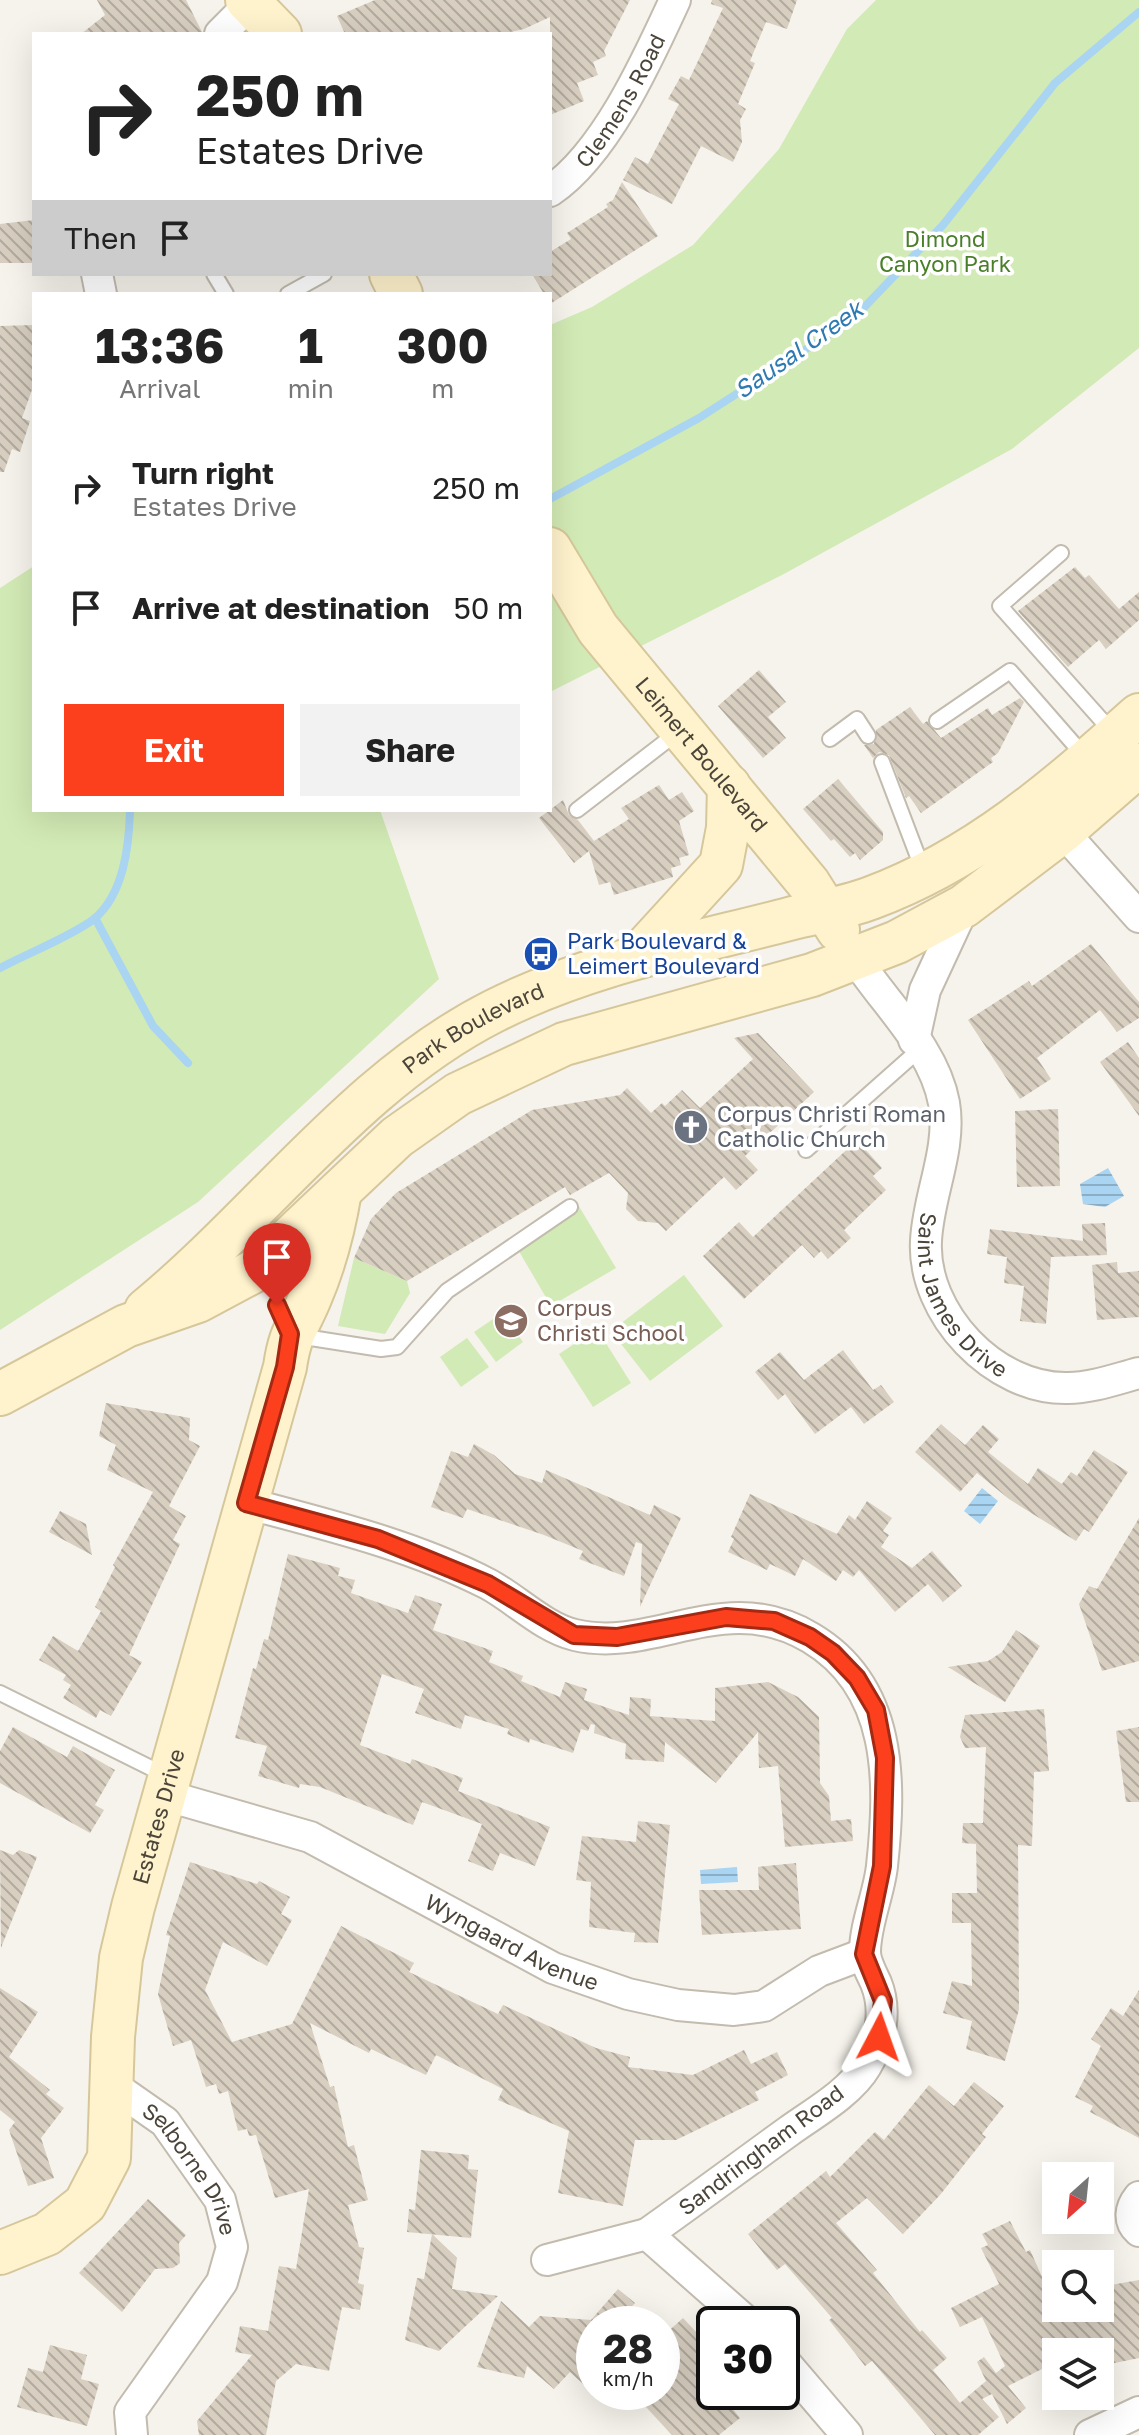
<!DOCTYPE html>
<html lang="en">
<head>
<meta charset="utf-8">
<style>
  :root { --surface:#fff; --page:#f2f2f2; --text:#222; --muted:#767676; --accent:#fc3f1d }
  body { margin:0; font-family:"Golos Text",sans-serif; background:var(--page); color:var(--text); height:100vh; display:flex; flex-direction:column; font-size:30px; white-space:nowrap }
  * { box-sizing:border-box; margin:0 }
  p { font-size:26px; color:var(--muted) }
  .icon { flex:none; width:44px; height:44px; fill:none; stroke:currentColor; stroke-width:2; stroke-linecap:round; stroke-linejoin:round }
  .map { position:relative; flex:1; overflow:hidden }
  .drawer { position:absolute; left:32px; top:292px; width:520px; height:520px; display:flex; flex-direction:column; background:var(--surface); border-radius:0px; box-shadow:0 8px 32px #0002 }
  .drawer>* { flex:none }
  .banner { position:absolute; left:32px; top:32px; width:520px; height:244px; border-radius:0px; box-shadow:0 8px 32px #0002; background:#fff; color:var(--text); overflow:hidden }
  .needle { width:52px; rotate:207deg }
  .buttons { position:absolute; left:1042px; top:2162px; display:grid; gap:16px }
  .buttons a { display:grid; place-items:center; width:72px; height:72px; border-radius:0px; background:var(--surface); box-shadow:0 8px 32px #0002; font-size:40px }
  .speed { position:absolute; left:576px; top:2306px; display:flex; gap:16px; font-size:40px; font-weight:700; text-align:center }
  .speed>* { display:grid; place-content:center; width:104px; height:104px; border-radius:50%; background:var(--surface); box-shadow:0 8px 32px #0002; line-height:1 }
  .speed small { font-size:20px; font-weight:400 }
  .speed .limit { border:4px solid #111; border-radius:12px; background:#fff; color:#111 }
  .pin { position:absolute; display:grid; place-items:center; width:68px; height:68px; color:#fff; margin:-82px -34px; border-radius:50% 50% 50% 0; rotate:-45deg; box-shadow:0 0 8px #0007 }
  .pin .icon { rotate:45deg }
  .me { position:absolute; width:88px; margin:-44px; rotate:4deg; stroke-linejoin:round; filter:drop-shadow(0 0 6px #0008) }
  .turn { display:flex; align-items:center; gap:28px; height:168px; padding:0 32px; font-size:36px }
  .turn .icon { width:104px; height:104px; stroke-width:2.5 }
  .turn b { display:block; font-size:56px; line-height:68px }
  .then { display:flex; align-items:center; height:76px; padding:0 32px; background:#0003; gap:16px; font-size:30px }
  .eta { display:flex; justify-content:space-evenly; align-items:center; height:136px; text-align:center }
  .eta b { font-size:48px; font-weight:700; line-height:56px }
  .primary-button { display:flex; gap:16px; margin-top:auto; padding:16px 32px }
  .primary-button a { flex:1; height:92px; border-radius:0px; background:var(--accent); color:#fff; font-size:32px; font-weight:700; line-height:92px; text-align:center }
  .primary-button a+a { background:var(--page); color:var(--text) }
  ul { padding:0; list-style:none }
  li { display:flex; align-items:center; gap:24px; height:120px; padding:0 32px }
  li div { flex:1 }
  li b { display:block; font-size:30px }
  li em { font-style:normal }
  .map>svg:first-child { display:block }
  .green { fill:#d2eab5 }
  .water { fill:url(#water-rules) }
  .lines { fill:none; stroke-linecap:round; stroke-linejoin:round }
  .stream { stroke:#a9d4f2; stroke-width:8 }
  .building { fill:url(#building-back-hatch) }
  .lane-casing { stroke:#c2bbae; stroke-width:18 }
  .street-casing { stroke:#c2bbae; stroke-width:34 }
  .secondary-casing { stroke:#d6c79b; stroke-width:46 }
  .lane { stroke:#fff; stroke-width:14 }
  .street { stroke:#fff; stroke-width:30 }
  .secondary { stroke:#fff3cd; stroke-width:42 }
  .route-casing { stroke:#a42913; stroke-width:20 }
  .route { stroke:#fc3f1d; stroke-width:14 }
  .labels { text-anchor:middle; stroke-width:7; stroke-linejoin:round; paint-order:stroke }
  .street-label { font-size:22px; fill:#4b4439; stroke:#fff }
  .park-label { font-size:22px; fill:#4a7f2a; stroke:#fff }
  .transit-label { font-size:22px; fill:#164399; stroke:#fff; text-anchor:start }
  .worship-label { font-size:22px; fill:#5b616d; stroke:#fff; text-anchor:start }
  .education-label { font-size:22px; fill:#785e54; stroke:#fff; text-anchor:start }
  .water-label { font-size:24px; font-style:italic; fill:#2e7ab2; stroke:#fff }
</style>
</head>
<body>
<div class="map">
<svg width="1139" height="2435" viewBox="0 0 1139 2435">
  <defs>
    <pattern id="water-rules" width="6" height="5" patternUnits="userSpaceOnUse" patternTransform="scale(2)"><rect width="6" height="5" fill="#a9d4f2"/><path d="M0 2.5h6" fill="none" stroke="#8caec5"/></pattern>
    <pattern id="building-back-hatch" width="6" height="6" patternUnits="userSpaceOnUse" patternTransform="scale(2)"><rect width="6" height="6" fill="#d8cfc1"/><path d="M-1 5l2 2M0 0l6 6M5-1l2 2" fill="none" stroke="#b1aa9e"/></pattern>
  </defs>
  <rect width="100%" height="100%" fill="#f6f3ec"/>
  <g class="green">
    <polygon points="876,0 1139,0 1139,348 1012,449 782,575 550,692 550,325 592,307 693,245 779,149 847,29"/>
    <polygon points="34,566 34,810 380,810 439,979 198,1202 0,1330 0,588"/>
    <polygon points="577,1203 616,1268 551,1306 513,1241"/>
    <polygon points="354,1258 407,1281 410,1293 385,1334 338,1326"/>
    <polygon points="684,1275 723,1326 650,1381 611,1331"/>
    <polygon points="502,1313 523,1342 496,1362 474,1332"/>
    <polygon points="597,1329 631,1383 593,1407 559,1354"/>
    <polygon points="467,1338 489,1367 461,1387 440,1357"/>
  </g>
  <g class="water">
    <polygon points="1108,1168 1124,1196 1105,1207 1083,1204 1080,1184"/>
    <polygon points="982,1488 998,1501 980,1524 964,1511"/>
    <polygon points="737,1867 738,1882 701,1884 700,1870"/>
  </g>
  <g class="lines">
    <g class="stream">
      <polyline points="550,499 699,418 853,319 943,225 1055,83 1139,12"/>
      <polyline points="95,918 153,1026 188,1063"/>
      <path d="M 0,968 C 26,954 72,936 94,919 C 124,894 129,846 130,810"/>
    </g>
  </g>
  <g class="building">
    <polygon points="97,0 186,0 203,34 81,34 105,15"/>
    <polygon points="375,0 630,0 604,51 606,56 593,62 598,75 577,83 584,101 550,115 550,17 524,29 501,34 345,34 337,16"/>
    <polygon points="712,0 797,0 787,29 766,22 750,61 755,63 738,104 746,109 740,120 742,142 733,162 701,146 672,204 623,180 635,157 648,164 679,104 668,99 681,76 689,80 723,8 711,4"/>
    <polygon points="622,182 658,236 550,304 550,294 544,294 532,274 550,274 550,252 571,239 567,233 608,207 606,204 613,200"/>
    <polygon points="34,220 34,263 0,263 0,224"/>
    <polygon points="34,325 34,384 22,418 30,421 20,452 12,449 4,472 0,472 0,326"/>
    <polygon points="1075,567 1085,578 1089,575 1119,609 1139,592 1139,620 1106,649 1099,640 1068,667 1018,611"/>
    <polygon points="759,670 786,702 768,717 786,738 763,758 718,706"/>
    <polygon points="1020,698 1024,702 998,753 991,758 993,762 921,813 909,796 906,798 889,755 879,752 873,758 864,745 874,744 876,730 910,707 923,724 927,721 941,738 988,708 992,715"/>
    <polygon points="838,779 883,832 883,840 860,860 855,853 850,857 834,839 831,841 803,809"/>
    <polygon points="659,785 669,800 682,792 694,811 679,821 689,855 679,858 681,865 671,868 673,877 614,895 610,882 599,885 589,851 574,863 539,818 563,800 569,815 578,820 594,841 629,819 621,808"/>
    <polygon points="1091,944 1139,1002 1139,1018 1117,1032 1100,1010 1037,1058 1051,1079 1020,1099 968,1020 1029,981 1032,986"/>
    <polygon points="758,1033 814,1092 745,1156 758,1170 736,1190 724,1177 666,1231 658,1223 638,1221 626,1209 628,1193 609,1173 570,1195 565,1187 407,1281 354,1258 371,1219 396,1193 532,1110 620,1095 627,1088 651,1113 662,1103 665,1106 682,1090 700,1108 753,1059 734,1038"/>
    <polygon points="1128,1042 1139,1058 1139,1116 1100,1062"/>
    <polygon points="1058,1109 1060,1186 1017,1187 1015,1111"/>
    <polygon points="857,1140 882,1168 873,1176 886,1190 844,1230 851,1238 828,1259 821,1251 814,1258 802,1245 744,1299 703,1256 739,1222 753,1237"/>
    <polygon points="1105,1223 1107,1255 1051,1257 1046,1324 1020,1321 1024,1286 1004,1283 1007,1257 987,1254 990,1229 1083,1241 1082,1224"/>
    <polygon points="1117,1262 1118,1273 1139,1271 1139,1317 1097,1320 1092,1265"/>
    <polygon points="843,1350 873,1390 881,1385 894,1402 864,1424 851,1407 815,1434 785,1394 778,1400 755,1372 780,1352 804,1380"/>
    <polygon points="106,1403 190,1418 189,1440 200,1446 169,1506 186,1516 173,1540 180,1544 129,1655 142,1662 111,1716 100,1710 96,1718 63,1698 71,1685 63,1680 66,1675 39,1660 53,1636 78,1651 101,1611 95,1607 115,1567 113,1565 153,1492 107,1470 116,1445 99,1436"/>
    <polygon points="941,1424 965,1445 983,1425 999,1439 988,1452 1028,1484 1038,1468 1062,1484 1071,1472 1077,1476 1094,1450 1128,1472 1089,1532 1084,1529 1076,1541 1009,1499 977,1473 960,1492 915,1452"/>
    <polygon points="474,1444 494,1455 515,1474 542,1483 546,1470 650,1515 654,1505 681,1518 640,1607 642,1544 636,1542 624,1576 579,1559 583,1551 544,1535 467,1509 463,1518 431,1507 451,1451 468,1457"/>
    <polygon points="750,1494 837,1534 849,1515 855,1520 867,1501 892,1518 883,1531 889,1535 881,1547 912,1568 932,1551 962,1586 943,1602 928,1584 895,1612 859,1570 853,1577 843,1570 836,1581 803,1559 795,1576 770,1564 767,1570 728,1552 734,1539 731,1537"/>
    <polygon points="60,1511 86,1524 92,1555 49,1532"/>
    <polygon points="1139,1518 1139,1661 1102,1671 1079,1604 1089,1586 1097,1589"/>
    <polygon points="288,1554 340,1568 338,1576 355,1580 351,1593 408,1613 415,1595 442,1604 433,1630 493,1651 489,1662 523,1676 521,1681 560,1697 565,1682 587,1689 584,1700 629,1715 630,1697 651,1699 650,1716 715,1721 715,1688 768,1682 798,1697 819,1717 820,1783 829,1796 831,1821 851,1819 853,1841 785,1847 778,1766 759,1768 758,1732 716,1783 665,1742 664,1762 625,1759 626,1744 594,1733 595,1725 591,1724 588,1731 581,1729 573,1753 530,1739 529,1743 507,1734 509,1729 465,1715 461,1729 415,1713 424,1689 382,1674 360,1745 410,1764 412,1759 463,1778 458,1791 550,1827 535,1866 500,1853 493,1871 468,1861 482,1824 422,1802 413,1825 320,1787 300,1784 299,1788 258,1776 267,1746 235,1738 253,1668 256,1669 264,1639 268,1640"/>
    <polygon points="1016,1630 1040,1646 1005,1702 948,1667 988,1661 1002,1652"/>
    <polygon points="1044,1709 1049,1771 1034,1772 1032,1846 1018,1845 1019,2009 1005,2061 966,2049 972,2021 943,2013 952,1981 972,1986 971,1923 952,1923 952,1893 977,1893 976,1844 962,1843 963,1823 983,1823 986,1747 965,1748 960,1737 965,1715"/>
    <polygon points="13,1727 67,1757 73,1746 115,1770 95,1805 104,1810 90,1833 0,1783 0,1751"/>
    <polygon points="1139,1727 1139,1802 1126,1802 1116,1731"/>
    <polygon points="638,1821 670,1825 658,1943 634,1942 635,1933 589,1927 591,1882 576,1880 582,1836 636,1842"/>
    <polygon points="0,1850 13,1855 19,1850 37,1857 1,1948"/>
    <polygon points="190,1862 257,1884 259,1881 290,1897 281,1914 292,1920 267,1966 223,1942 205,1990 232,2042 292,2024 341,1926 414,1963 409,1972 498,2014 503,2005 596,2048 630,2057 628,2067 693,2075 744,2050 751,2064 777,2052 788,2075 755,2092 759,2100 676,2140 635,2140 623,2206 558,2193 569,2131 498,2100 503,2089 436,2055 426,2075 371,2049 369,2053 310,2023 330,2087 334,2086 348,2147 354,2145 368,2200 348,2205 359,2247 364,2248 358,2283 364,2285 360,2310 342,2307 329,2371 296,2364 276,2381 266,2435 199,2435 197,2421 252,2355 235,2352 240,2326 268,2331 279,2266 296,2269 309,2189 275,2198 256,2135 249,2136 247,2129 238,2131 228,2091 219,2094 216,2084 206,2087 191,2040 173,2046 158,1994 170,1936 166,1935"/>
    <polygon points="796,1863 801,1929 702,1935 699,1890 759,1890 758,1867"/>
    <polygon points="0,1988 38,2012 9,2057 50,2090 46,2094 64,2108 41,2138 54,2178 28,2186 9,2130 15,2122 0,2110"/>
    <polygon points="1139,1990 1139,2138 1090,2112 1093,2106 1075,2097 1101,2046 1091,2039 1111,2008 1123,2016"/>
    <polygon points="974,2082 1004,2106 982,2134 986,2137 940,2195 903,2234 867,2198 836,2223 877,2270 873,2273 920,2332 922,2330 947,2358 933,2370 960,2403 986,2381 977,2362 984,2357 996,2373 1005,2366 982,2317 960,2327 951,2308 999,2284 981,2248 988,2245 982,2234 1010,2221 1026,2252 1030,2250 1056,2308 1100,2308 1100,2287 1139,2280 1139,2358 1100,2366 1100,2352 1056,2352 1056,2362 1008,2386 1026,2408 1007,2424 992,2394 982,2399 999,2417 978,2435 935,2435 872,2361 865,2366 829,2320 832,2318 785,2264 777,2270 748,2234 826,2171 830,2177 875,2132 884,2140 929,2085 954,2106"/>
    <polygon points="421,2150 469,2155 468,2169 478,2170 471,2238 407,2232 409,2209 415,2210"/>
    <polygon points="148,2199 186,2235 179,2243 180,2263 173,2268 155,2269 122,2312 79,2273"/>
    <polygon points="432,2234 457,2258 452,2289 498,2296 439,2351 405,2340 417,2278 424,2279"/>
    <polygon points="618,2289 635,2303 616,2324 594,2324 594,2394 570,2372 554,2389 527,2366 524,2378 477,2367 501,2301 529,2327 540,2316 591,2320"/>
    <polygon points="683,2318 714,2351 714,2392 719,2392 740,2418 719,2435 672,2435 632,2392 662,2392 662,2337"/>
    <polygon points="50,2345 87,2355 81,2379 99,2384 87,2426 17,2407 28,2368 43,2372"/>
  </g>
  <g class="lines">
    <g class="lane-casing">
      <g id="lane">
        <polyline points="214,274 226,294"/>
        <polyline points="288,294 324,274"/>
        <polyline points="1061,553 1000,606 1114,734"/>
        <polyline points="937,721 1010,671 1086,758"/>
        <polyline points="830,739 857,719 868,736"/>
        <polyline points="882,762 923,870"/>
        <polyline points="577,810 678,732"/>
        <polyline points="806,1150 920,1049"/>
        <polyline points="298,1336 381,1349 397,1347 447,1291 570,1207"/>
        <polyline points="0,1693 165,1775"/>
      </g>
    </g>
    <g class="street-casing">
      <g id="street">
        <polyline points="220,34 254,0"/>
        <path id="s1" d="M 550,191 C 605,154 647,61 675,0"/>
        <polyline points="97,274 101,294"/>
        <polyline points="1049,816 1139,917"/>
        <path id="s2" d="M 856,959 C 885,1004 934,1048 944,1103 C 952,1149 928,1195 926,1241 C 922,1313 994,1390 1068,1388 C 1092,1388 1116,1379 1139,1373"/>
        <polyline points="914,1040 925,990 964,906"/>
        <path d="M 246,1503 C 328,1525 412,1545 488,1584 C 516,1599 544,1628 575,1635 C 654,1654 725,1586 811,1638 C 893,1687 891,1782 882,1866 C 879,1894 865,1924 865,1952 C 865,1962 872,1974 876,1983 C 887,2010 881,2041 866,2066 C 850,2093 814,2113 789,2131 C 742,2165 695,2200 647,2234 L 749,2324"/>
        <path id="s3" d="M 164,1795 L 310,1837 L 553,1968 L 628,1994 L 678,2005 L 734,2010 L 764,2006 L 819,1971 L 864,1954"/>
        <path id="s4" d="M 112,2085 L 165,2122 L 220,2200 L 232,2247 L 222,2282 L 130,2412 L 132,2435"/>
        <path d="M 1139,2197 C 1130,2208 1128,2221 1139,2231"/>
        <polyline points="547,2260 647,2234"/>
        <polyline points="782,2359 847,2435"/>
        <polyline points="1090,2435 1139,2412"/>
      </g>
    </g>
    <g class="secondary-casing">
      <g id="secondary">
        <polyline points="247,0 280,34"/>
        <polyline points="391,274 401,294"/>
        <path id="s5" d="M 550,549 L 598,629 L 809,884 L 838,930"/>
        <polyline points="637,957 721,865 728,828 729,786"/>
        <path id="s6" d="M 146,1310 C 263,1214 357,1080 494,1011 C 587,964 689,945 789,919 C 816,912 845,908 871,898 C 976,859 1056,789 1139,715"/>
        <polyline points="0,1394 126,1326 198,1301 256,1270 397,1137 458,1094 564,1044 812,975 897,942 964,906 1063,831 1139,765"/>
        <path id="s7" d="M 0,2253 L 47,2234 L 85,2204 L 109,2158 L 113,2037 L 121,1958 L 133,1907 L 285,1367 C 290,1332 298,1327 310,1298 C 325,1263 334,1228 340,1191"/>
      </g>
    </g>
    <use href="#lane" class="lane"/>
    <use href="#street" class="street"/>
    <use href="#secondary" class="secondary"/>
  </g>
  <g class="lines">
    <g class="route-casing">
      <polyline id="route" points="277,1305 290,1334 285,1367 246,1503 378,1539 488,1584 574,1635 617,1637 726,1617 774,1621 810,1637 833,1653 857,1678 876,1710 885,1758 882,1866 864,1954 883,2001 879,2037"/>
    </g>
    <use href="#route" class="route"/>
  </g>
  <defs>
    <g id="bus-disc" transform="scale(1.8)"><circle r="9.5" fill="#1a4fb4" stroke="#fff"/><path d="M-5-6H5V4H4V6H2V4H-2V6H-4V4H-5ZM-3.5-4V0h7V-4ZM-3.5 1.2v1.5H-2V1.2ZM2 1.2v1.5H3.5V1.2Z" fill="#fff"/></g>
    <g id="church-disc" transform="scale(1.8)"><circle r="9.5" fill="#6b7280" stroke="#fff"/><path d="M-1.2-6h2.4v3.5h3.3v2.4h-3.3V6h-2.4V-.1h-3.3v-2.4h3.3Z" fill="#fff"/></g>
    <g id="school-disc" transform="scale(1.8)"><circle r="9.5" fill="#8d6e63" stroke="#fff"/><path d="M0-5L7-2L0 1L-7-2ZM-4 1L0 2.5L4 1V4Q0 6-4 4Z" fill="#fff"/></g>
  </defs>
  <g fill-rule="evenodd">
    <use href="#bus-disc" x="541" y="954"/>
    <use href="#church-disc" x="691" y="1127"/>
    <use href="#school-disc" x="511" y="1321"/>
  </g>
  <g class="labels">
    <g class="street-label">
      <text dy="8" stroke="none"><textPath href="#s1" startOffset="116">Clemens Road</textPath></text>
      <text dy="8" stroke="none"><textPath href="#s5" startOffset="256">Leimert Boulevard</textPath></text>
      <text dy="8" stroke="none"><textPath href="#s6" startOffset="434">Park Boulevard</textPath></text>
      <text dy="8" stroke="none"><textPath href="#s2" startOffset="376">Saint James Drive</textPath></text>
      <text dy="8" stroke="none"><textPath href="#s7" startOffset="498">Estates Drive</textPath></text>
      <text dy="8" stroke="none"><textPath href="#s3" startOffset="380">Wyngaard Avenue</textPath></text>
      <text transform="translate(761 2150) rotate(-37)" y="8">Sandringham Road</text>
      <text dy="8" stroke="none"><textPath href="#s4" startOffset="118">Selborne Drive</textPath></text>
    </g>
    <g class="park-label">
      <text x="945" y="247">Dimond<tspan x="945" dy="25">Canyon Park</tspan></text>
    </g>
    <g class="transit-label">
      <text x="567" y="949">Park Boulevard &amp;<tspan x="567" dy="25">Leimert Boulevard</tspan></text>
    </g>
    <g class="worship-label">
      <text x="717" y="1122">Corpus Christi Roman<tspan x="717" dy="25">Catholic Church</tspan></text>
    </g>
    <g class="education-label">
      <text x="537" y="1316">Corpus<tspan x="537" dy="25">Christi School</tspan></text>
    </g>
    <g class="water-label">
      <text transform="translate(799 350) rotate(-35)" y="8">Sausal Creek</text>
    </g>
  </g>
</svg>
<div class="buttons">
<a><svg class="needle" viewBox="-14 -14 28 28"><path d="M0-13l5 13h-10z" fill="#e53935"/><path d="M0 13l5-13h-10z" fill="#767676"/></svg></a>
<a><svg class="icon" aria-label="search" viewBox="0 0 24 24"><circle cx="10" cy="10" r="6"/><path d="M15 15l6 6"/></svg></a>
<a><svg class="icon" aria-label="layers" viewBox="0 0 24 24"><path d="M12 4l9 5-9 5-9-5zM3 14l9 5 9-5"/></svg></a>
</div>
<div class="speed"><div>28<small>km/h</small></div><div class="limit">30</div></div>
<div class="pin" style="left:277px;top:1305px;background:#d93025"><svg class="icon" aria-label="arrive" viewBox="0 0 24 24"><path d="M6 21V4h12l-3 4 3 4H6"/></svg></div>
<svg class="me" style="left:879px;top:2037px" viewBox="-20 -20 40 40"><path d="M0-17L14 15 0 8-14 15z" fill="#fc3f1d" stroke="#fff" stroke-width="4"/></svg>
<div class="banner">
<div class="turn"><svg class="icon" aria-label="right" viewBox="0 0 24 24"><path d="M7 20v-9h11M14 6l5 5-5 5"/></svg><div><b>250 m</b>Estates Drive</div></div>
<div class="then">Then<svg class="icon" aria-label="arrive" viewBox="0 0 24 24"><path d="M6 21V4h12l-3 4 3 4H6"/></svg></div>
</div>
<section class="drawer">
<div class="eta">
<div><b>13:36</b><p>Arrival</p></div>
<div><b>1</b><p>min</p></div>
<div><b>300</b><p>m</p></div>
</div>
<ul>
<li><svg class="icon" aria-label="right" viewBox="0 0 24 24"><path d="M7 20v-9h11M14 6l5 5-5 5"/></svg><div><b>Turn right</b><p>Estates Drive</p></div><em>250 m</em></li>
<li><svg class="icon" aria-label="arrive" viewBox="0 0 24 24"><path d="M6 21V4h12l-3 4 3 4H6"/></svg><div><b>Arrive at destination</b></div><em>50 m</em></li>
</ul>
<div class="primary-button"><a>Exit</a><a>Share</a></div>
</section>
</div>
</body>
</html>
